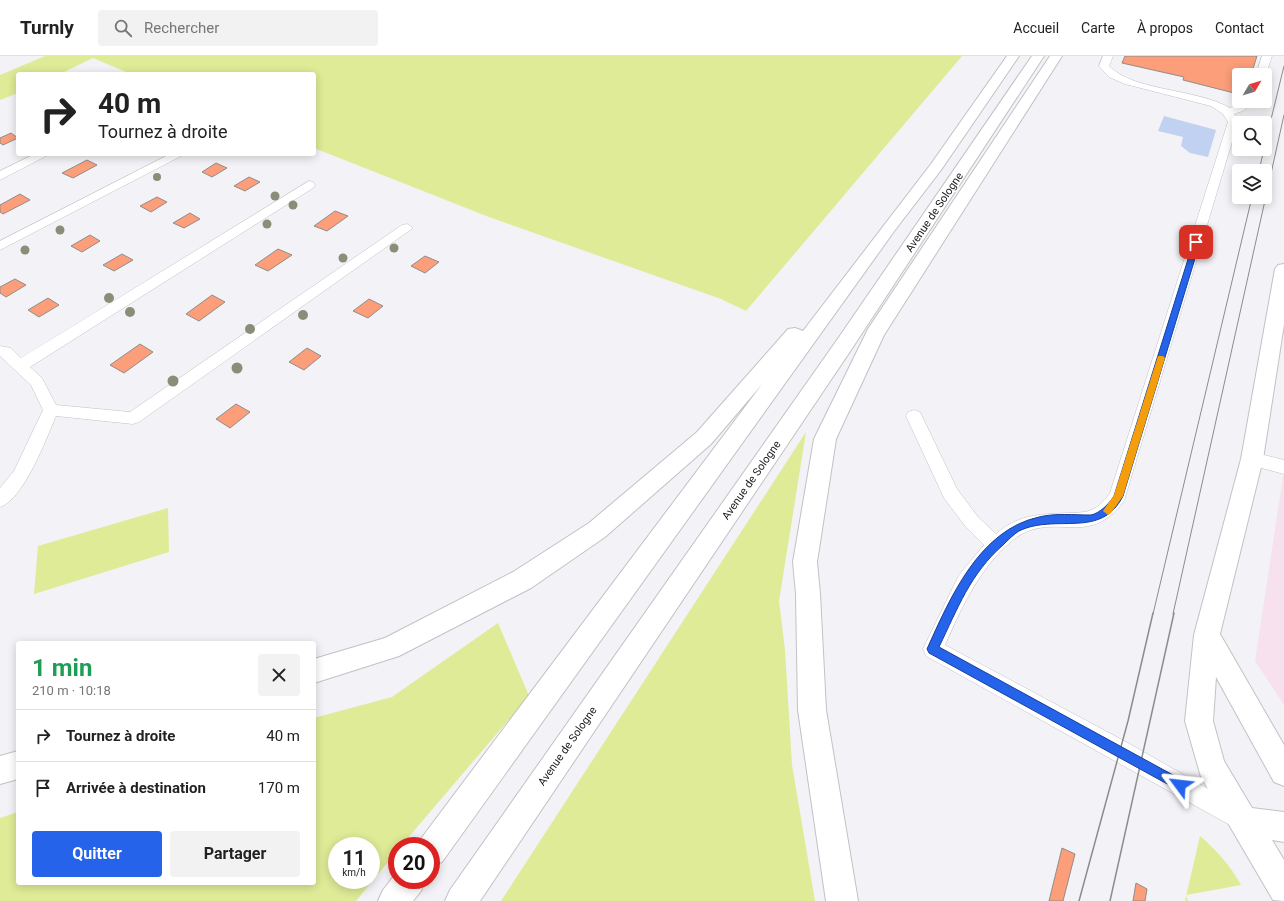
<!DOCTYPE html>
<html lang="fr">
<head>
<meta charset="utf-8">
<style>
  :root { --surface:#fff; --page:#f2f2f2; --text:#222; --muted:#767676; --line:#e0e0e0; --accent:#2563eb }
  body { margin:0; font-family:Roboto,sans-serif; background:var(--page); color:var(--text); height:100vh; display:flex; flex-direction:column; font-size:15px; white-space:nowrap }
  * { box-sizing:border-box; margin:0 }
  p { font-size:13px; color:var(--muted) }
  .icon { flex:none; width:22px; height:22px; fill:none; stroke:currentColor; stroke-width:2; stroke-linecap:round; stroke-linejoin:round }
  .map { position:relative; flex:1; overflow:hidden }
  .sheet { position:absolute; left:16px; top:585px; width:300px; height:244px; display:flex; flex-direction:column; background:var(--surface); border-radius:4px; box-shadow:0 2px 10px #0003 }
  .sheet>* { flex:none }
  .hud { position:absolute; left:16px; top:16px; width:300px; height:84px; border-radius:4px; box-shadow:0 2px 10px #0003; background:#fff; color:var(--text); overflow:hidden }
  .needle { width:26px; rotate:52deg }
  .tools { position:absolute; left:1232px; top:12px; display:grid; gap:8px }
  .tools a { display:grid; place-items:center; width:40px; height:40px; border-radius:4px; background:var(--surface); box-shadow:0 2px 10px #0003; font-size:20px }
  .speed { position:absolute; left:328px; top:781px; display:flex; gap:8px; font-size:20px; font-weight:700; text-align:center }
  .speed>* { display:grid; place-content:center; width:52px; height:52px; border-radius:50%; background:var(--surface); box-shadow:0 2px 10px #0003; line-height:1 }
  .speed small { font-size:10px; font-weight:400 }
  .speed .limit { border:6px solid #d22; background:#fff; color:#111 }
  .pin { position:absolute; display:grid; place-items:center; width:34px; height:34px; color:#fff; margin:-17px; border-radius:8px; box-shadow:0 2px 6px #0006 }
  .me { position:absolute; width:44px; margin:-22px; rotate:300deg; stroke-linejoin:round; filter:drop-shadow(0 0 3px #0008) }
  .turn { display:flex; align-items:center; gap:14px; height:84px; padding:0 16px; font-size:18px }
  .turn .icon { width:52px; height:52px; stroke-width:2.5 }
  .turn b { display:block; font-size:28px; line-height:34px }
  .round { display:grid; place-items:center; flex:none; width:42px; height:42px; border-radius:4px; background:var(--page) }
  .overview { display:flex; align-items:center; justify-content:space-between; height:68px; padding:0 16px }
  h1 { font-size:24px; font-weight:700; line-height:30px; color:#1e9e55 }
  .cta { display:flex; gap:8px; margin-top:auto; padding:8px 16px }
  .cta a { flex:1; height:46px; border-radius:4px; background:var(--accent); color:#fff; font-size:16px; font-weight:700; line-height:46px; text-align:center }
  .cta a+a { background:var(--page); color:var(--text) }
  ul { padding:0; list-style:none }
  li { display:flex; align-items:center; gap:12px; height:52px; padding:0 16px; border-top:1px solid var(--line) }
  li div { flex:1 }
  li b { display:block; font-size:15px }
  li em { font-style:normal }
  header { display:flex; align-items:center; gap:24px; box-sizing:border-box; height:56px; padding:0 20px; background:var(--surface); border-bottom:1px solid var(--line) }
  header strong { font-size:19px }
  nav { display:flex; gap:22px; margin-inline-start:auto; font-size:14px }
  .search { width:280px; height:36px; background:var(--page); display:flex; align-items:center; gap:10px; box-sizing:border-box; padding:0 14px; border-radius:4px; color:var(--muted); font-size:15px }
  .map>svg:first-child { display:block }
  .medical { fill:#f8e1ef }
  .green { fill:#dfeb96; fill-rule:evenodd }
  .water { fill:#c0d1f2 }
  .building { fill:#fb9e79; stroke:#918d8c }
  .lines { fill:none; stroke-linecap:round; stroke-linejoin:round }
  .service-casing { stroke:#c2c1c5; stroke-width:1 }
  .minor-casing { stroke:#c2c1c5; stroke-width:2 }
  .primary-casing { stroke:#c2c1c5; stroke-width:2 }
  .service { fill:#fff; fill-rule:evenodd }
  .minor { fill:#fff; fill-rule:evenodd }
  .primary { fill:#fff; fill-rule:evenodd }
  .tram-far1 { stroke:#8c8c8e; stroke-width:1 }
  .tram { stroke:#8c8c8e; stroke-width:1.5 }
  .tree { fill:#8c8d79 }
  .route { fill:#2563eb; stroke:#184099 }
  .slow { fill:#f59e0b }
  .labels { text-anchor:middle; stroke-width:3; stroke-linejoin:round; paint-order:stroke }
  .street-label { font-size:11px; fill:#181819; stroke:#fff }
</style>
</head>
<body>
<header>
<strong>Turnly</strong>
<div class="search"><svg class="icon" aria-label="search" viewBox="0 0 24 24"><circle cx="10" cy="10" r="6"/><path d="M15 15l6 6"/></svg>Rechercher</div>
<nav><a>Accueil</a><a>Carte</a><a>À propos</a><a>Contact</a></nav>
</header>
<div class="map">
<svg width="1284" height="845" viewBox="0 0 1284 845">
  <rect width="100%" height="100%" fill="#f3f2f6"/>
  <polygon class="medical" points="1284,414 1284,649 1255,605"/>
  <g class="green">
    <polygon points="45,0 962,0 746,255 721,243 489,161 314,92 314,18 131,18 93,2 60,18 18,18 18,37 0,44 0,19"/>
    <polygon points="806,376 779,545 785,594 792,709 815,845 501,845"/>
    <polygon points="168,452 169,496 34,538 38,490"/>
    <path d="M 498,567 L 529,640 L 401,790 L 397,790 L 397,795 L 356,845 L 0,845 L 0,762 L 18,756 L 18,827 L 314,827 L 314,662 L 392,641 ZM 337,790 L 371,790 L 371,824 L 337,824 Z"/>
    <path d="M 1200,780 C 1217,795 1230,809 1241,829 L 1186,839 L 1188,845 L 1185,845 Z"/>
  </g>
  <polygon class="water" points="1164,60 1216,74 1208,101 1190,97 1181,90 1183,81 1158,75"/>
  <g class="building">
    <polygon points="1125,0 1257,0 1251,19 1239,19 1238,38 1183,24 1184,21 1122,7"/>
    <polygon points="11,77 18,82 3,89 0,87 0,82"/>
    <polygon points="87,104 97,109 73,122 62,117"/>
    <polygon points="216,107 227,112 212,121 202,116"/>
    <polygon points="249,121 260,126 245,135 234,130"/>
    <polygon points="20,138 30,144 3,158 0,156 0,149"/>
    <polygon points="157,141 167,146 151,156 140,150"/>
    <polygon points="335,155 348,160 327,175 314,170"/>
    <polygon points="190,157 200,163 184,172 173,167"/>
    <polygon points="90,179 100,185 82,196 71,190"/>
    <polygon points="278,193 292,199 268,215 255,209"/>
    <polygon points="122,198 133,204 114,215 103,209"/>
    <polygon points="425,200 439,206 425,217 411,210"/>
    <polygon points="15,223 26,229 6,241 0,237 0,231"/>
    <polygon points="212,239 225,246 199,265 186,258"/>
    <polygon points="48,242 59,249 39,261 28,254"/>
    <polygon points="369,243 383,250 368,262 353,255"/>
    <polygon points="140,288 153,296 124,317 110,309"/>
    <polygon points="307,292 321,300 304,314 289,306"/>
    <polygon points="236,348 250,356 230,372 216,363"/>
    <polygon points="1062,792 1075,798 1063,845 1049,845"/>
    <polygon points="1136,827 1147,833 1145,845 1133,845"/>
  </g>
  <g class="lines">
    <g class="service-casing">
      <g id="service">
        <path d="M 1103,0 L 1113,0 L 1109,10 C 1135,36 1195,32 1230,52 L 1243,45 L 1255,45 L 1243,55 L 1234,58 L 1238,66 L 1124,445 C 1090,491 1059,458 1022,478 C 1015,481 1010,487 1005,491 C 976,519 961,553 945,589 L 1128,687 L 1247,755 L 1250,763 L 1247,771 L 1239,774 L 926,600 L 923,593 L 959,519 L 984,489 L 966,471 L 944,442 L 906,360 L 908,356 L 914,354 L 920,356 L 957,433 L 978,461 L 996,478 C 1022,454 1053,459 1085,456 C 1097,453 1103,447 1110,437 L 1228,66 L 1223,58 L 1211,50 L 1125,28 L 1109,21 L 1099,10 Z"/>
        <polygon points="1262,0 1272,0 1265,21 1265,19 1256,19"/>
        <polygon points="35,98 50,98 0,124 0,115"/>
        <polygon points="170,98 185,98 0,194 0,185"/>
        <path d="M 309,125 L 313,126 L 315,129 L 313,132 L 30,311 L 42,322 L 56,349 L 130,356 L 402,169 L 407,168 L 413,172 L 139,366 L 133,368 L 56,360 C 46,383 24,443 0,451 L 0,432 L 14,415 L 43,354 L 31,329 L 0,300 L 0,290 L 11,292 L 21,302 Z"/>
        <polygon points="1252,396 1284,404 1284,418 1246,408 1244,403 1246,398"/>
      </g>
    </g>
    <g class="minor-casing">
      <polygon id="minor" points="1284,208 1284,268 1263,403 1220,578 1284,689 1284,730 1274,726 1216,621 1213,665 1224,705 1252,752 1284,756 1284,786 1272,784 1284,804 1284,845 1273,844 1201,721 1185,665 1194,579 1241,403 1275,213 1278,209"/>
    </g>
    <g class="primary-casing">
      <g id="primary">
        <polygon points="1007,0 1019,0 941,114 895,174 442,806 431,810 431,790 418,790 420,784 763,327 711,388 605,481 531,532 399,600 314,627 314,603 385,582 513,516 589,467 697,376 788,273 795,272 803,275 931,108"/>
        <polygon points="1032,0 1044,0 851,294 480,845 445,845 450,834 837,284"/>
        <polygon points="1050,0 1062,0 884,279 836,383 817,506 820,538 826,654 858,845 826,845 798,654 796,538 793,506 814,383 868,273"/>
        <polygon points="18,695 18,723 0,728 0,700"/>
        <polygon points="397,816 397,824 425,824 421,835 413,845 378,845 383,834"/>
      </g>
    </g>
    <use href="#service" class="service"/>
    <use href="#minor" class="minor"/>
    <use href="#primary" class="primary"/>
    <g class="tram-far1">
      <polyline points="1265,88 1284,10"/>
      <polyline points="1259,115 1264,93"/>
      <polyline points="1153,558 1252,141"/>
      <polyline points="1173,558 1284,59"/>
    </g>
    <g class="tram">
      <polyline points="1079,845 1128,665 1153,557"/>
      <polyline points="1110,845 1174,557"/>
    </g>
  </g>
  <g class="tree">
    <circle cx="157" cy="121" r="4"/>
    <circle cx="275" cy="140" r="4.5"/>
    <circle cx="293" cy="149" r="4.5"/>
    <circle cx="267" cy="168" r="4.5"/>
    <circle cx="60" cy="174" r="4.5"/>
    <circle cx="394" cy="192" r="4.5"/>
    <circle cx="25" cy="194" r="4.5"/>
    <circle cx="343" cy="202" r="4.5"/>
    <circle cx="109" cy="242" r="5"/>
    <circle cx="130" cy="256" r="5"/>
    <circle cx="303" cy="259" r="5"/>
    <circle cx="250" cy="273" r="5"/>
    <circle cx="237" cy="312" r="5.5"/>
    <circle cx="173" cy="325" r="5.5"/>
  </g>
  <path class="route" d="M 1194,184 L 1200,186 L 1123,440 C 1101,484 1056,457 1019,475 C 1014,478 1008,484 1003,489 C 970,518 958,552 939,591 L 1184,725 L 1186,729 L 1184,734 L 1180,735 L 929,597 L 927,593 C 950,542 979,474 1039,461 C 1055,457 1074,459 1091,459 C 1100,457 1109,448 1114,440 Z"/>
  <polygon class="slow" points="1158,300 1163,300 1165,302 1123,440 1111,457 1108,459 1103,455 1114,439"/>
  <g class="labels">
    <g class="street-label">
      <text transform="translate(934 156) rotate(-56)" y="4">Avenue de Sologne</text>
      <text transform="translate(751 424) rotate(-55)" y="4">Avenue de Sologne</text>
      <text transform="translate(567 690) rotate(-55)" y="4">Avenue de Sologne</text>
    </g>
  </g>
</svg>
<div class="tools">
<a><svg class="needle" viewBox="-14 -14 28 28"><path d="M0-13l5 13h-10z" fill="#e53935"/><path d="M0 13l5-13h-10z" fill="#767676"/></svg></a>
<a><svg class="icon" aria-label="search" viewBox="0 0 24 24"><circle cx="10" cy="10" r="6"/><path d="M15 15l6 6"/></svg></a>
<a><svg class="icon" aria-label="layers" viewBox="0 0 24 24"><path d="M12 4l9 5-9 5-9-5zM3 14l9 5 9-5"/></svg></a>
</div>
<div class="speed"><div>11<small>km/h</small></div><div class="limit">20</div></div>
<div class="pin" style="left:1196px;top:186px;background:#d93025"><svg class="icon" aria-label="arrive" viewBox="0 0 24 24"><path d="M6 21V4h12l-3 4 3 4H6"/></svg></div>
<svg class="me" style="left:1180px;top:729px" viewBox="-20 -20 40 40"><path d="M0-17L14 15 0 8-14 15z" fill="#2563eb" stroke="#fff" stroke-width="4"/></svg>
<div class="hud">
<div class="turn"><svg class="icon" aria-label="right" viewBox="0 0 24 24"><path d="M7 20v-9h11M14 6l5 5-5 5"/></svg><div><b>40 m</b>Tournez à droite</div></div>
</div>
<section class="sheet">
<div class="overview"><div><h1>1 min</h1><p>210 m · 10:18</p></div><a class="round"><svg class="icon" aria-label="close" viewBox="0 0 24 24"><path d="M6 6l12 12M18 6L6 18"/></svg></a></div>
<ul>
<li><svg class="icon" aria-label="right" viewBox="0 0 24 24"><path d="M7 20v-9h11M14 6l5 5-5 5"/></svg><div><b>Tournez à droite</b></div><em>40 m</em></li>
<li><svg class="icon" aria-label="arrive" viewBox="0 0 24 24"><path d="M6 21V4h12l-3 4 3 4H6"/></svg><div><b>Arrivée à destination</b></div><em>170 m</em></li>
</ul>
<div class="cta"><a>Quitter</a><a>Partager</a></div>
</section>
</div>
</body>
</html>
